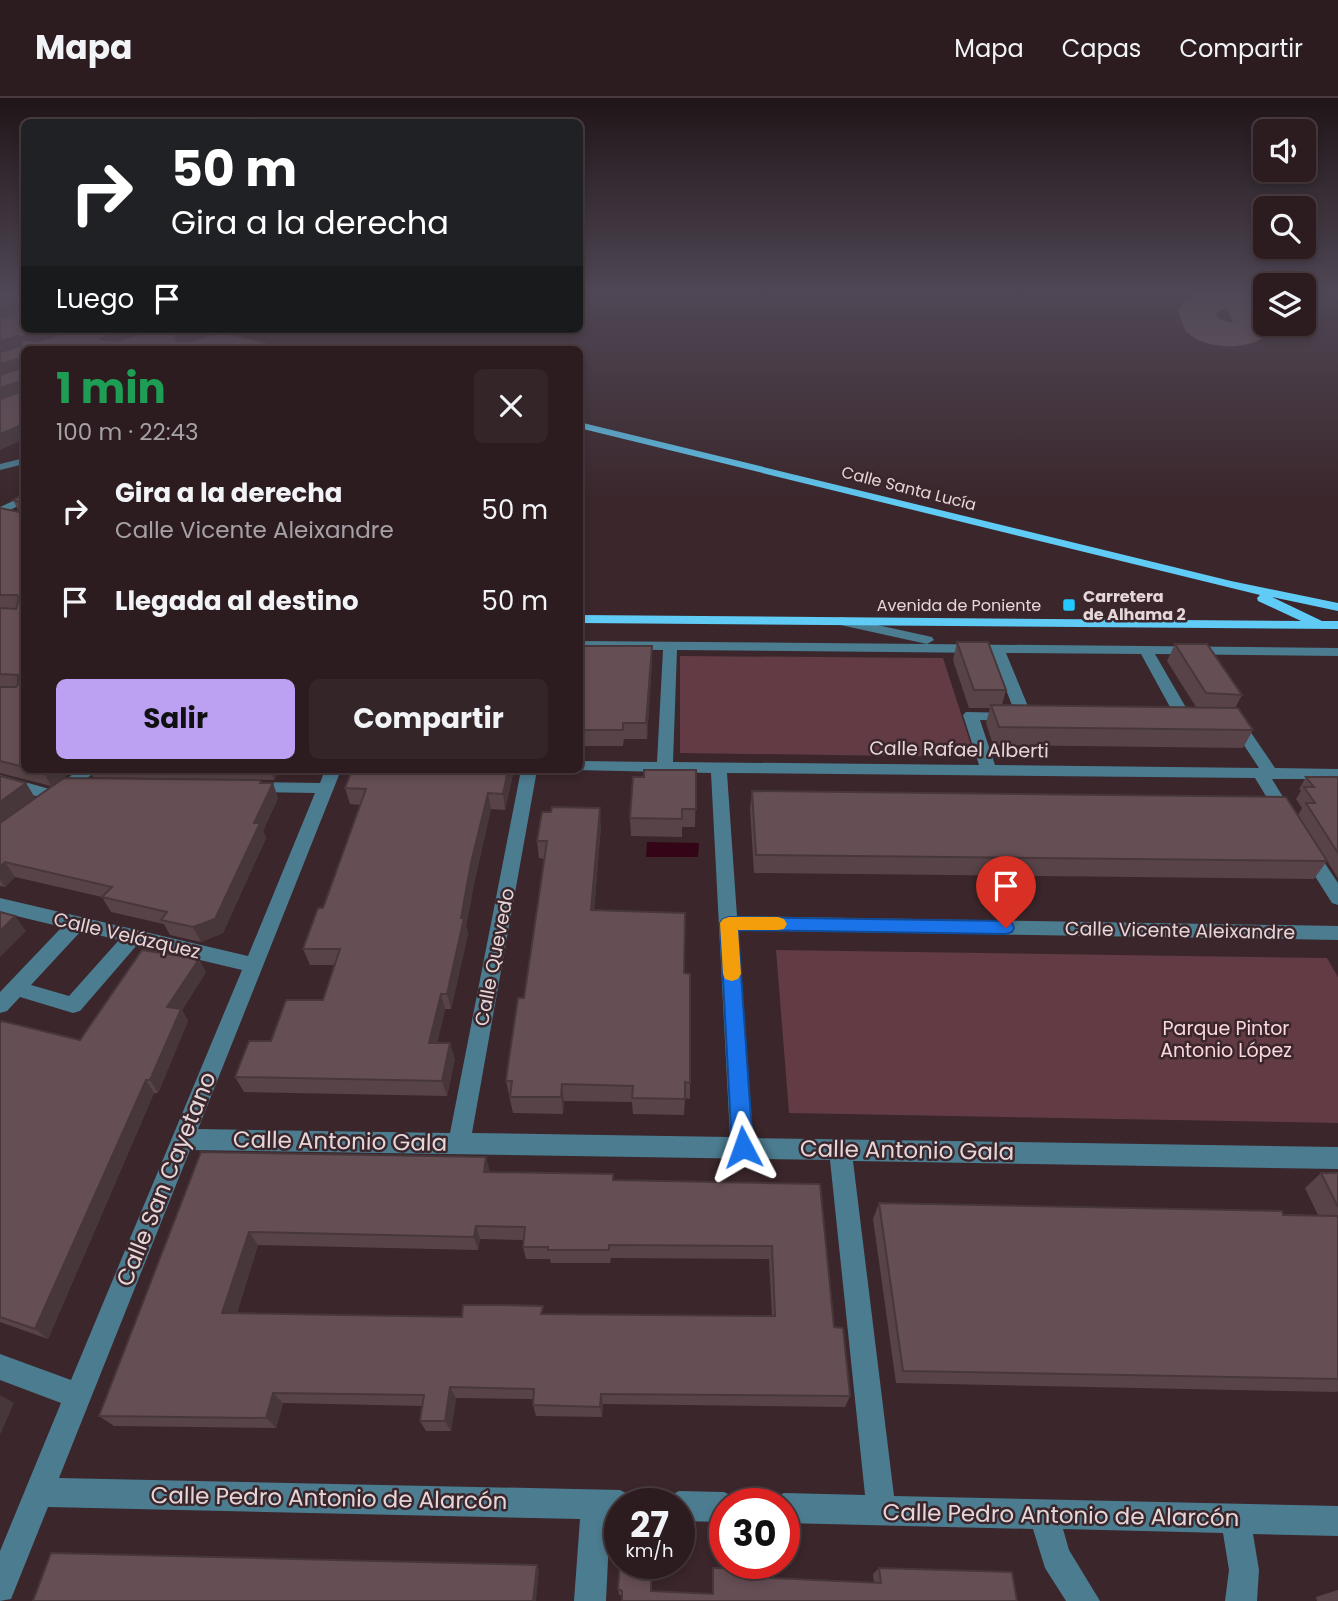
<!DOCTYPE html>
<html lang="es">
<head>
<meta charset="utf-8">
<style>
  :root { --surface:#2c1c20; --page:#342529; --text:#f1f3f6; --muted:#a6a1a5; --line:#483a3e; --accent:#bca0f2 }
  body { margin:0; font-family:Poppins,sans-serif; background:var(--page); color:var(--text); height:100vh; display:flex; flex-direction:column; font-size:26px; white-space:nowrap }
  * { box-sizing:border-box; margin:0 }
  p { font-size:23px; color:var(--muted) }
  .icon { flex:none; width:38px; height:38px; fill:none; stroke:currentColor; stroke-width:2; stroke-linecap:round; stroke-linejoin:round }
  .map { position:relative; flex:1; overflow:hidden }
  .side { position:absolute; left:21px; top:248px; width:562px; height:427px; display:flex; flex-direction:column; background:var(--surface); border-radius:10px; box-shadow:0 4px 10px #0003,0 0 0 2px var(--line) }
  .side>* { flex:none }
  .top-card { position:absolute; left:21px; top:21px; width:562px; height:214px; border-radius:10px; box-shadow:0 4px 10px #0003,0 0 0 2px var(--line); background:#202124; color:#fff; overflow:hidden }
  .tools { position:absolute; left:1253px; top:21px; display:grid; gap:14px }
  .tools a { display:grid; place-items:center; width:63px; height:63px; border-radius:10px; background:var(--surface); box-shadow:0 4px 10px #0003,0 0 0 2px var(--line); font-size:35px }
  .speed { position:absolute; left:604px; top:1390px; display:flex; gap:14px; font-size:35px; font-weight:700; text-align:center }
  .speed>* { display:grid; place-content:center; width:91px; height:91px; border-radius:50%; background:var(--surface); box-shadow:0 4px 10px #0003,0 0 0 2px var(--line); line-height:1 }
  .speed small { font-size:18px; font-weight:400 }
  .speed .limit { border:10px solid #d22; background:#fff; color:#111 }
  .pin { position:absolute; display:grid; place-items:center; width:60px; height:60px; color:#fff; margin:-72px -30px; border-radius:50% 50% 50% 0; rotate:-45deg; box-shadow:0 0 7px #0007 }
  .pin .icon { rotate:45deg }
  .me { position:absolute; width:77px; margin:-38px; rotate:356deg; stroke-linejoin:round; filter:drop-shadow(0 0 5px #0008) }
  .turn { display:flex; align-items:center; gap:24px; height:147px; padding:0 35px; font-size:32px }
  .turn .icon { width:91px; height:91px; stroke-width:2.5 }
  .turn b { display:block; font-size:49px; line-height:60px }
  .then { display:flex; align-items:center; height:66px; padding:0 35px; background:#0003; gap:14px; font-size:26px }
  .round { display:grid; place-items:center; flex:none; width:74px; height:74px; border-radius:10px; background:var(--page) }
  .overview { display:flex; align-items:center; justify-content:space-between; height:119px; padding:0 35px }
  h1 { font-size:42px; font-weight:700; line-height:52px; color:#1e9e55 }
  .cta { display:flex; gap:14px; margin-top:auto; padding:14px 35px }
  .cta a { flex:1; height:80px; border-radius:10px; background:var(--accent); color:#111; font-size:28px; font-weight:700; line-height:80px; text-align:center }
  .cta a+a { background:var(--page); color:var(--text) }
  ul { padding:0; list-style:none }
  li { display:flex; align-items:center; gap:21px; height:91px; padding:0 35px }
  li div { flex:1 }
  li b { display:block; font-size:26px }
  li em { font-style:normal }
  header { display:flex; align-items:center; gap:42px; box-sizing:border-box; height:98px; padding:0 35px; background:var(--surface); border-bottom:2px solid var(--line) }
  header strong { font-size:33px }
  nav { display:flex; gap:38px; margin-inline-start:auto; font-size:24px }
  .map>svg:first-child { display:block }
  .green { fill:#623b44 }
  .water { fill:#330516 }
  .lines { fill:none; stroke-linecap:round; stroke-linejoin:round }
  .taxiway { fill:#725f64; fill-rule:evenodd }
  .minor { fill:#4c7c90; fill-rule:evenodd }
  .major { fill:#60cbf4; fill-rule:evenodd }
  .wall { fill:#584448; fill-rule:evenodd }
  .shaded-wall { fill:#47373b }
  .building { fill:#664f54; stroke:#47373b; stroke-width:2; fill-rule:evenodd }
  .route { fill:#1a73e8; stroke:#114b97; stroke-width:2 }
  .slow { fill:#f59e0b }
  .poi-dot { fill:#23c9fe; stroke:#3a262b; stroke-width:2.5 }
  .labels { text-anchor:middle; stroke-width:5; stroke-linejoin:round; paint-order:stroke }
  .far-street-label { font-size:16px; fill:#e5d6d9; stroke:#3a262b }
  .far-poi-label { font-size:16px; font-weight:bold; fill:#e5d6d9; stroke:#3a262b; text-anchor:start }
  .street-label { font-size:19px; fill:#e5d6d9; stroke:#3a262b }
  .park-label { font-size:19px; fill:#fad6dd; stroke:#3a262b }
  .near-street-label { font-size:23px; fill:#e5d6d9; stroke:#3a262b }
</style>
</head>
<body>
<header>
<strong>Mapa</strong>
<nav><a>Mapa</a><a>Capas</a><a>Compartir</a></nav>
</header>
<div class="map">
<svg width="1338" height="1503" viewBox="0 0 1338 1503">
  <rect width="100%" height="100%" fill="#3a262b"/>
  <g class="green">
    <polygon points="680,558 943,560 975,659 680,655"/>
    <polygon points="776,852 1327,860 1338,879 1338,1025 789,1015"/>
  </g>
  <polygon class="water" points="647,744 699,745 698,759 646,759"/>
  <g class="lines">
    <path class="taxiway" d="M 1200,195 L 1257,195 L 1265,212 L 1265,226 L 1272,226 L 1274,230 C 1259,253 1206,254 1187,234 C 1182,228 1181,220 1178,213 L 1186,201 ZM 1227,210 L 1233,225 L 1219,221 L 1216,215 Z"/>
    <g class="minor">
      <polygon points="24,360 24,366 0,372 0,366"/>
      <polygon points="24,398 24,405 0,417 0,409"/>
      <path d="M 841,519 L 932,539 L 934,542 L 927,546 L 1338,550 L 1338,558 L 1155,556 L 1192,620 L 1184,625 L 1176,620 L 1141,556 L 1006,555 L 1032,618 L 1024,623 L 1017,619 L 1010,623 L 980,622 L 995,667 L 1259,670 L 1228,623 L 1236,618 L 1241,620 L 1275,670 L 1338,671 L 1338,681 L 1272,681 L 1294,717 L 1286,723 L 1280,721 L 1255,680 L 727,675 L 737,818 L 1338,828 L 1338,842 L 738,832 L 753,1040 L 1338,1049 L 1338,1071 L 853,1063 L 894,1398 L 1338,1408 L 1338,1438 L 1253,1436 L 1259,1472 L 1257,1503 L 1225,1503 L 1229,1472 L 1223,1435 L 1063,1431 L 1069,1452 L 1100,1503 L 1066,1503 L 1045,1470 L 1033,1431 L 784,1425 L 784,1405 L 771,1405 L 774,1400 L 784,1395 L 865,1397 L 830,1062 L 190,1052 L 59,1380 L 620,1392 L 630,1397 L 634,1405 L 620,1405 L 620,1422 L 610,1421 L 606,1503 L 574,1503 L 580,1421 L 48,1409 L 11,1501 L 0,1503 L 0,1453 L 61,1305 L 0,1282 L 0,1256 L 71,1282 L 242,872 L 137,847 L 80,913 L 73,915 L 20,899 L 7,913 L 0,915 L 0,894 L 62,829 L 0,814 L 0,800 L 248,858 L 315,695 L 251,694 L 243,689 L 251,684 L 320,685 L 325,672 L 341,672 L 198,1031 L 450,1035 L 521,672 L 537,672 L 472,1035 L 730,1039 L 711,675 L 575,672 L 579,672 L 579,663 L 657,664 L 663,552 L 579,551 L 579,543 L 927,546 L 836,526 L 834,523 ZM 677,552 L 992,555 L 1015,615 L 966,614 L 963,617 L 979,667 L 673,664 ZM 81,833 L 119,842 L 69,898 L 31,887 Z"/>
      <polygon points="78,672 97,672 61,702 55,704 0,687 0,677 53,692"/>
      <polygon points="1308,747 1314,749 1338,785 1338,807 1332,805 1299,753"/>
      <polygon points="679,1393 724,1394 734,1399 737,1405 724,1405 724,1424 679,1423 679,1405 665,1405 669,1398"/>
    </g>
    <g class="major">
      <polygon points="193,231 207,231 290,252 275,252"/>
      <polygon points="579,324 1231,483 1338,505 1338,513 1272,499 1322,523 1338,523 1338,531 579,525 579,517 1301,523 1258,503 1257,500 1260,497 579,330"/>
    </g>
  </g>
  <g class="wall">
    <polygon points="24,396 24,672 74,672 51,688 0,675 0,410 19,414 13,402"/>
    <polygon points="957,544 1006,592 1002,607 1196,609 1167,563 1175,546 1242,597 1235,610 1253,632 1243,650 993,647 986,625 990,610 969,610 953,562"/>
    <polygon points="579,548 652,548 652,564 647,641 624,641 623,648 579,648"/>
    <polygon points="89,672 279,672 274,682 93,679"/>
    <polygon points="352,672 514,672 505,712 491,711 475,781 466,828 468,836 451,911 445,911 437,945 455,961 447,998 244,994 235,979 271,943 323,902 334,867 310,867 303,851 323,810 360,707 350,706 345,690"/>
    <polygon points="696,672 695,729 682,729 682,739 631,738 630,720 644,679"/>
    <polygon points="0,678 26,685 35,700 262,685 278,700 263,733 266,740 223,835 201,844 170,837 164,826 111,814 102,799 15,779 5,789 0,788"/>
    <polygon points="1306,679 1338,679 1338,780 1298,717 1302,710 1296,701 1301,693 1299,691"/>
    <polygon points="752,693 1327,763 1314,781 754,775 750,711"/>
    <polygon points="601,728 594,812 684,875 690,985 690,1001 685,1000 684,1017 633,1016 632,1004 564,1003 563,1016 513,1015 506,983 524,900 544,761 539,760 537,743"/>
    <polygon points="168,856 206,874 182,912 188,923 158,995 154,995 48,1241 0,1224 0,925 80,942"/>
    <path d="M 201,1054 L 490,1073 L 490,1074 L 614,1082 L 820,1086 L 834,1229 L 850,1298 L 845,1309 L 603,1306 L 602,1319 L 536,1318 L 533,1307 L 533,1301 L 456,1300 L 451,1333 L 426,1333 L 420,1323 L 422,1308 L 283,1305 L 276,1330 L 114,1328 L 99,1318 ZM 480,1141 L 524,1142 L 523,1149 L 526,1161 L 550,1161 L 551,1165 L 610,1165 L 611,1160 L 769,1161 L 772,1218 L 544,1216 L 462,1219 L 237,1215 L 258,1147 L 478,1152 Z"/>
    <polygon points="1321,1075 1338,1075 1338,1293 1337,1294 896,1285 873,1121 879,1105 1318,1117 1305,1090"/>
    <polygon points="651,1465 651,1493 712,1496 712,1476 713,1470 750,1479 874,1485 873,1476 879,1470 1017,1503 619,1497 618,1491"/>
    <polygon points="1338,1492 1338,1503 1317,1503 1316,1499"/>
  </g>
  <g class="shaded-wall">
    <polygon points="19,206 23,217 0,223 0,211"/>
    <polygon points="47,231 87,231 27,252 22,241 24,238"/>
    <polygon points="126,231 159,231 105,252 100,241"/>
    <polygon points="198,231 203,231 206,241 178,252 175,241 176,238"/>
    <polygon points="18,238 23,249 0,256 0,243"/>
    <polygon points="267,245 269,252 251,252"/>
    <polygon points="18,261 23,272 0,279 0,266"/>
    <polygon points="18,284 23,297 0,304 0,290"/>
    <polygon points="24,326 24,341 0,352 0,336"/>
    <polygon points="652,548 652,564 647,641 646,625"/>
    <polygon points="44,672 74,672 51,688 43,673"/>
    <polygon points="270,672 279,672 274,682"/>
    <polygon points="508,672 514,672 505,712 503,696"/>
    <polygon points="26,685 35,700 0,726 0,704"/>
    <polygon points="273,685 278,700 263,733 266,740 223,835 201,844 193,829 254,725"/>
    <polygon points="488,695 491,711 475,781 466,828 468,836 451,911 447,896 471,765"/>
    <polygon points="600,710 601,728 593,829 591,812"/>
    <polygon points="5,764 15,779 5,789 0,782 0,769"/>
    <polygon points="15,818 26,833 0,859 0,833"/>
    <polygon points="161,845 169,857 144,852"/>
    <polygon points="199,861 206,874 182,912 188,923 158,995 150,982 167,909"/>
    <polygon points="441,896 445,911 434,960 429,945"/>
    <polygon points="450,945 455,961 447,998 442,983"/>
    <polygon points="146,982 154,995 48,1241 35,1231"/>
    <polygon points="562,986 564,1003 563,1016 561,999"/>
    <polygon points="486,1059 490,1073 488,1088 484,1074"/>
    <polygon points="476,1128 480,1141 478,1152 474,1139"/>
    <polygon points="249,1134 258,1147 233,1227 222,1215"/>
    <polygon points="450,1289 456,1300 451,1333 445,1323"/>
    <polygon points="273,1295 283,1305 276,1330 266,1320"/>
    <polygon points="601,1296 603,1306 602,1319 600,1309"/>
    <polygon points="0,1297 14,1305 0,1337"/>
    <polygon points="537,1467 539,1472 536,1503 533,1503"/>
  </g>
  <g class="building">
    <polygon points="0,195 24,195 24,231 47,231 24,238 22,241 38,243 77,231 126,231 100,241 116,243 154,231 198,231 176,238 175,241 177,243 191,243 220,234 267,245 251,252 24,252 24,326 0,336 0,301 20,294 21,287 18,284 0,290 0,277 21,270 21,263 18,261 0,266 0,254 21,248 22,240 18,238 0,243 0,219 20,215 22,209 19,206 0,211"/>
    <polygon points="24,396 24,669 0,663 0,589 16,589 18,586 18,577 0,576 0,510 16,511 19,500 17,497 0,497 0,410 19,414 20,404 13,402"/>
    <polygon points="957,544 988,544 1006,592 974,592"/>
    <polygon points="1175,546 1207,546 1242,597 1206,595"/>
    <polygon points="579,548 652,548 646,625 623,625 623,632 579,632"/>
    <polygon points="991,607 1238,610 1253,632 999,629"/>
    <polygon points="352,672 508,672 503,696 488,695 471,765 461,820 464,820 447,896 441,896 429,945 450,945 442,983 235,979 249,943 271,943 286,902 323,902 340,851 303,851 318,810 323,810 366,691 345,690"/>
    <polygon points="644,672 696,672 696,711 682,711 682,721 630,720 633,679 644,679"/>
    <polygon points="0,678 26,685 0,704"/>
    <polygon points="1306,679 1338,679 1338,755 1306,705 1315,705 1304,689 1314,689"/>
    <polygon points="64,680 261,682 260,685 273,685 254,725 260,725 215,821 193,829 161,822 167,814 102,799 112,789 5,764 0,769 0,725"/>
    <polygon points="752,693 1286,699 1327,763 756,757"/>
    <polygon points="552,709 600,710 591,812 685,815 684,875 690,876 690,985 685,984 685,1001 632,1000 633,988 562,986 561,999 510,999 512,983 506,983 508,967 518,900 524,900 547,743 537,743 542,714 551,714"/>
    <polygon points="0,814 15,818 0,833"/>
    <polygon points="150,843 161,845 144,852"/>
    <polygon points="142,852 199,861 167,909 181,911 150,982 146,982 35,1231 0,1219 0,925 2,923 80,942"/>
    <path d="M 201,1054 L 486,1059 L 484,1074 L 613,1076 L 613,1082 L 820,1086 L 834,1229 L 843,1230 L 850,1298 L 601,1296 L 600,1309 L 533,1307 L 534,1291 L 450,1289 L 445,1323 L 420,1323 L 424,1297 L 273,1295 L 266,1320 L 99,1318 ZM 476,1128 L 525,1129 L 523,1149 L 548,1149 L 548,1152 L 609,1152 L 609,1147 L 772,1148 L 775,1218 L 541,1216 L 543,1208 L 503,1207 L 463,1207 L 462,1219 L 222,1215 L 249,1134 L 474,1139 Z"/>
    <polygon points="1321,1075 1338,1075 1338,1109"/>
    <polygon points="879,1105 1282,1113 1283,1117 1338,1118 1338,1281 903,1273"/>
    <polygon points="51,1455 537,1467 533,1503 33,1503"/>
    <polygon points="620,1465 651,1465 651,1493 713,1496 713,1470 750,1470 750,1479 881,1485 879,1470 1012,1474 1017,1503 622,1503 622,1493 618,1491"/>
  </g>
  <linearGradient id="sky" x2="0" y2="1"><stop stop-color="#201518"/><stop offset="0.48" stop-color="#4f4755"/><stop offset="1" stop-color="#4f4755" stop-opacity="0"/></linearGradient>
  <rect width="1338" height="406" fill="url(#sky)"/>
  <polygon class="route" points="729,819 1006,823 1012,825 1014,830 1012,834 1006,836 738,832 753,1049 750,1056 743,1059 735,1056 732,1049 720,825 723,821"/>
  <polygon class="slow" points="729,819 778,819 784,821 787,826 784,831 778,832 738,832 741,876 738,881 732,883 725,881 723,876 720,825 723,821"/>
  <rect class="poi-dot" x="1062" y="500" width="14" height="14" rx="3.5"/>
  <g class="labels">
    <g class="far-street-label">
      <text transform="translate(909 390) rotate(14)" y="6">Calle Santa Lucía</text>
      <text x="959" y="513">Avenida de Poniente</text>
    </g>
    <g class="far-poi-label">
      <text x="1083" y="504">Carretera<tspan x="1083" dy="18">de Alhama 2</tspan></text>
    </g>
    <g class="street-label">
      <text transform="translate(959 651) rotate(1)" y="7">Calle Rafael Alberti</text>
      <text transform="translate(1180 832) rotate(1)" y="7">Calle Vicente Aleixandre</text>
      <text transform="translate(127 837) rotate(13)" y="7">Calle Velázquez</text>
      <text transform="translate(494 859) rotate(-79)" y="7">Calle Quevedo</text>
    </g>
    <g class="park-label">
      <text x="1226" y="937">Parque Pintor<tspan x="1226" dy="22">Antonio López</tspan></text>
    </g>
    <g class="near-street-label">
      <text transform="translate(340 1043) rotate(1)" y="8">Calle Antonio Gala</text>
      <text transform="translate(907 1052) rotate(1)" y="8">Calle Antonio Gala</text>
      <text transform="translate(166 1081) rotate(-68)" y="8">Calle San Cayetano</text>
      <text transform="translate(329 1400) rotate(1)" y="8">Calle Pedro Antonio de Alarcón</text>
      <text transform="translate(1061 1417) rotate(1)" y="8">Calle Pedro Antonio de Alarcón</text>
    </g>
  </g>
</svg>
<div class="tools">
<a><svg class="icon" aria-label="sound" viewBox="0 0 24 24"><path d="M4 9h4l5-4v14l-5-4H4zM17 9q2 3 0 6"/></svg></a>
<a><svg class="icon" aria-label="search" viewBox="0 0 24 24"><circle cx="10" cy="10" r="6"/><path d="M15 15l6 6"/></svg></a>
<a><svg class="icon" aria-label="layers" viewBox="0 0 24 24"><path d="M12 4l9 5-9 5-9-5zM3 14l9 5 9-5"/></svg></a>
</div>
<div class="speed"><div>27<small>km/h</small></div><div class="limit">30</div></div>
<div class="pin" style="left:1006px;top:830px;background:#d93025"><svg class="icon" aria-label="arrive" viewBox="0 0 24 24"><path d="M6 21V4h12l-3 4 3 4H6"/></svg></div>
<svg class="me" style="left:743px;top:1049px" viewBox="-20 -20 40 40"><path d="M0-17L14 15 0 8-14 15z" fill="#1a73e8" stroke="#fff" stroke-width="4"/></svg>
<div class="top-card">
<div class="turn"><svg class="icon" aria-label="right" viewBox="0 0 24 24"><path d="M7 20v-9h11M14 6l5 5-5 5"/></svg><div><b>50 m</b>Gira a la derecha</div></div>
<div class="then">Luego<svg class="icon" aria-label="arrive" viewBox="0 0 24 24"><path d="M6 21V4h12l-3 4 3 4H6"/></svg></div>
</div>
<section class="side">
<div class="overview"><div><h1>1 min</h1><p>100 m · 22:43</p></div><a class="round"><svg class="icon" aria-label="close" viewBox="0 0 24 24"><path d="M6 6l12 12M18 6L6 18"/></svg></a></div>
<ul>
<li><svg class="icon" aria-label="right" viewBox="0 0 24 24"><path d="M7 20v-9h11M14 6l5 5-5 5"/></svg><div><b>Gira a la derecha</b><p>Calle Vicente Aleixandre</p></div><em>50 m</em></li>
<li><svg class="icon" aria-label="arrive" viewBox="0 0 24 24"><path d="M6 21V4h12l-3 4 3 4H6"/></svg><div><b>Llegada al destino</b></div><em>50 m</em></li>
</ul>
<div class="cta"><a>Salir</a><a>Compartir</a></div>
</section>
</div>
</body>
</html>
